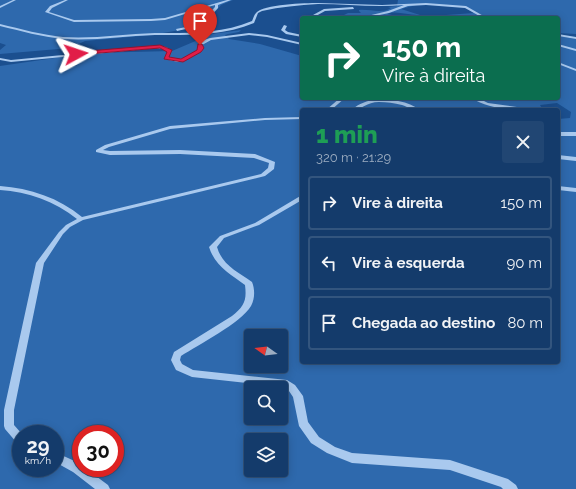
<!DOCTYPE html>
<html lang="pt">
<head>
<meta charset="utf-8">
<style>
  :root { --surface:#143b6b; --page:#214673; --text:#f1f3f6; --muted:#9dadc1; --line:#33557e }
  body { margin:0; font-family:Raleway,sans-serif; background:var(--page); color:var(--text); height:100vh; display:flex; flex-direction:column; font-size:15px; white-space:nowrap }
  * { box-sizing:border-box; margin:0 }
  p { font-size:13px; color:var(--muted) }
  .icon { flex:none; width:22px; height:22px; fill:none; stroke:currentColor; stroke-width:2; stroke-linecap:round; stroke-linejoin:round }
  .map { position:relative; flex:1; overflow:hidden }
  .panel { position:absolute; left:300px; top:108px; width:260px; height:256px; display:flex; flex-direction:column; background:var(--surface); border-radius:4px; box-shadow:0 2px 10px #0003,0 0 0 1px var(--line) }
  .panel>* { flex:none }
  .guide { position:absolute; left:300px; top:16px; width:260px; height:84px; border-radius:4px; box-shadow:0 2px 10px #0003,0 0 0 1px var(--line); background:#0b6e4f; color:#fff; overflow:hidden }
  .needle { width:26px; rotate:284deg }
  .fabs { position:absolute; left:244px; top:329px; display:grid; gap:8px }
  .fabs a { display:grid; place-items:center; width:44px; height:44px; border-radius:4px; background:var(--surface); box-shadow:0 2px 10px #0003,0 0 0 1px var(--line); font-size:20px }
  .speed { position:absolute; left:12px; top:425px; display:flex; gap:8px; font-size:20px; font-weight:700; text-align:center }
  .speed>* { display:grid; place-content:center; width:52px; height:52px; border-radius:50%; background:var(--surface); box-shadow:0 2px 10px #0003,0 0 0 1px var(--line); line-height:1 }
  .speed small { font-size:10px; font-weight:400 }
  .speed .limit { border:6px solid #d22; background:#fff; color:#111 }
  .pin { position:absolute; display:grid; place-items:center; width:34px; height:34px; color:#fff; margin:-41px -17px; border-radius:50% 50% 50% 0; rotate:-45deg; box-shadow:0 0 4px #0007 }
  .pin .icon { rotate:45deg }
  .me { position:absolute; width:44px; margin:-22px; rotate:85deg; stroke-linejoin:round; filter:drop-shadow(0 0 3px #0008) }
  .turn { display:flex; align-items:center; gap:14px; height:84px; padding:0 16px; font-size:18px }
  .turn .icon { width:52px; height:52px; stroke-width:2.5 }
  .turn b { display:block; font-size:28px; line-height:34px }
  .round { display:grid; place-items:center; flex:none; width:42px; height:42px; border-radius:4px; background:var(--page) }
  .head { display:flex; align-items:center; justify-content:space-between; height:68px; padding:0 16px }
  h1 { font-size:24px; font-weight:800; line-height:30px; color:#1e9e55 }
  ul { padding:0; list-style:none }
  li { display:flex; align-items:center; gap:12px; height:54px; margin:0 8px 6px; padding:0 8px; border:2px solid var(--line); border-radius:4px }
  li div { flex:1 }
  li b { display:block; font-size:15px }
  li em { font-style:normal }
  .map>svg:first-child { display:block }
  .green { fill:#2e69ad; fill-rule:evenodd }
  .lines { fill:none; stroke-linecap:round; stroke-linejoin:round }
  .minor { fill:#a9c9ee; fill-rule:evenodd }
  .route { fill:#e11d48; stroke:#92132f }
</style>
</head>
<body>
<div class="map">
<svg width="576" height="489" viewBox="0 0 576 489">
  <rect width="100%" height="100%" fill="#1b4f8f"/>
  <g class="green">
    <polygon points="0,0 233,0 221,5 208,20 192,28 151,35 85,41 70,48 0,54 0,50 6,45 0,43"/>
    <path d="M 398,0 L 576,0 L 576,34 L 558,33 L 558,18 L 445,18 L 446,15 L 474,13 L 465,7 L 420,4 L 401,9 L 420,15 C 409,16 397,10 387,14 L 408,18 L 338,18 L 348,13 L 361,13 L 359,11 L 359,10 C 370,9 382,14 391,8 L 388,7 L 397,6 Z"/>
    <path d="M 241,30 L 239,32 L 228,34 L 225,35 L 229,39 L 260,44 L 302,56 L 302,98 L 558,98 L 558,36 L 576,39 L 576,489 L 0,489 L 0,66 L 89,53 L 172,51 L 212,34 ZM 557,103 L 571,112 L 570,118 L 558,119 L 558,362 L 302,362 L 302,110 L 543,110 L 540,105 ZM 251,336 L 281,336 L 281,366 L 251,366 ZM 251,388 L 281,388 L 281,418 L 251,418 ZM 21,434 L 55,434 L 55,468 L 21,468 ZM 81,434 L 115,434 L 115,468 L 81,468 ZM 251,440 L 281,440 L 281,470 L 251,470 Z"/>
  </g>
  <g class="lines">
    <g class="minor">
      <polygon points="13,0 16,0 0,8 0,6"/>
      <polygon points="65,0 68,0 52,8 49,12 74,20 151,19 165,18 227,0 231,0 218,5 218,8 205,22 199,26 177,31 176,29 191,26 200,23 215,7 215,5 165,20 151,21 74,22 45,12 50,6"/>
      <path d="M 318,3 L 382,5 L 426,3 L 466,6 L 487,18 L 483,18 L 465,8 L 426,5 L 408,6 L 389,13 L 365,18 L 359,18 L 388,11 L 404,5 C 375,8 347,4 318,4 C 299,5 280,7 262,11 L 258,13 L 254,23 C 223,36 188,35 155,35 C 124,36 94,41 63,39 C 42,37 21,31 0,26 L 0,24 C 21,29 42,35 63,37 C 94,39 124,34 155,33 C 188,33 221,34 252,21 C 253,19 254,15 256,13 C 263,4 306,3 318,3 Z"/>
      <polygon points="353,7 354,9 325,11 316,16 313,15 324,9"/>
      <polygon points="284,25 287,26 285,30 288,32 302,35 302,37 286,34 281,30"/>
      <path d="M 249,33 L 267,35 L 302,43 L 302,45 L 267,37 L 249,35 L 211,40 L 202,45 L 202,51 L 184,61 L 178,62 L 165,59 L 168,51 L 164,49 L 156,48 L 11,62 L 0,60 L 0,58 L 11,60 L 156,46 L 166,47 L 171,50 L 168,57 C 185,62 185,57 199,50 L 199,44 L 204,40 L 210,38 Z"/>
      <polygon points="558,34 576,37 576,39 558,36"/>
      <polygon points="558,44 576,49 576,51 558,46"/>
      <polygon points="558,62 576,69 576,71 558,64"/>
      <polygon points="340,98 345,98 331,110 326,110"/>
      <path d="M 472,98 L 478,98 L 488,103 L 531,109 L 533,110 C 515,110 487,109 472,98 Z"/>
      <path d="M 377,99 C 391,99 408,101 420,110 C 413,110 408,107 402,105 C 394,103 387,102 379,102 C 367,102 361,110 352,110 C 359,103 367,101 377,99 Z"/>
      <path d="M 302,117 L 302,119 L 265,120 L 170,129 L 109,147 L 103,150 L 110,151 L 180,150 L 255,154 L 275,162 L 274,169 L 265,176 L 83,220 L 70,227 L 63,234 L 44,263 L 14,410 L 14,425 L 22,434 L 21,434 L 21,445 L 17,443 L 5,429 L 4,426 L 4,410 L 36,263 L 59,232 L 66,225 L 77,219 C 55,201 28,192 0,190 L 0,186 C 30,188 59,198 82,217 L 261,174 L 268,168 L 269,163 L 254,158 L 180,154 L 110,155 L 96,152 L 96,150 L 105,145 L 170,126 L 265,118 Z"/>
      <rect x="558" y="132" width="18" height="4"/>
      <polygon points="558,155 576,157 576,161 558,159"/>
      <polygon points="558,186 576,188 576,192 558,190"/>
      <path d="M 302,195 L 302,200 L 259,225 L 224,238 L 217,247 C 222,265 238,272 252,282 C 255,289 255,299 251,306 C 241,323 198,345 181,356 L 180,360 L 182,364 L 193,370 L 287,380 L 295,385 L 303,396 L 308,422 L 319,437 L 335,447 L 352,453 L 450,460 L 508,479 L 516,485 L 518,489 L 503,489 L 501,487 L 450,470 L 352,463 L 327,453 L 311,443 L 299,426 L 293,397 L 289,391 L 282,387 L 192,377 L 176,370 L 171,360 L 174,352 L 232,316 C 244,306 247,301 245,285 C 230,274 215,266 209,247 L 220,236 L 255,223 Z"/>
      <polygon points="55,452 81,464 81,468 85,468 108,485 110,489 95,489 73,472 55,462"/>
    </g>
  </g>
  <polygon class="route" points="198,44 202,44 204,48 201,52 183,62 164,59 167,52 160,48 76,55 74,54 76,52 160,45 172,50 169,57 181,59 197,50"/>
</svg>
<div class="fabs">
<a><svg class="needle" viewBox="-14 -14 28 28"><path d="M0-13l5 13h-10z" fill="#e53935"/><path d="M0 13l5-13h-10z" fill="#9dadc1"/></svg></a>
<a><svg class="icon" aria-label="search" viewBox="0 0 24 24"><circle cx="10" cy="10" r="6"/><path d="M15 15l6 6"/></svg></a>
<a><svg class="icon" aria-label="layers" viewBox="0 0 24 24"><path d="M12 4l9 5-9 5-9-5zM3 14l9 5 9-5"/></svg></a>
</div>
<div class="speed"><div>29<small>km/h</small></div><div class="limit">30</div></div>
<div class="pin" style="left:200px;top:45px;background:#d93025"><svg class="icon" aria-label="arrive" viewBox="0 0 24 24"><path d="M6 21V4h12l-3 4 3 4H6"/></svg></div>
<svg class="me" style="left:76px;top:54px" viewBox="-20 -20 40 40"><path d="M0-17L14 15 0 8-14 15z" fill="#e11d48" stroke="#fff" stroke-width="4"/></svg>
<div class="guide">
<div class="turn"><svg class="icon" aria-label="right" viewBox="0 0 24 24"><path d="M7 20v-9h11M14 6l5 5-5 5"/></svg><div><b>150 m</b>Vire à direita</div></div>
</div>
<section class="panel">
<div class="head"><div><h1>1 min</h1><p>320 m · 21:29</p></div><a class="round"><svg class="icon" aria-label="close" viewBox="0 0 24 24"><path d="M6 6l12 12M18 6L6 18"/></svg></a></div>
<ul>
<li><svg class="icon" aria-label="right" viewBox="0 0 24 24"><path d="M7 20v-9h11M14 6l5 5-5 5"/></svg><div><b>Vire à direita</b></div><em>150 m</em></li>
<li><svg class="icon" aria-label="left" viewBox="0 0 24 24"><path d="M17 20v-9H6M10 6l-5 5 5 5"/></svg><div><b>Vire à esquerda</b></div><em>90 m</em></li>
<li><svg class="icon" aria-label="arrive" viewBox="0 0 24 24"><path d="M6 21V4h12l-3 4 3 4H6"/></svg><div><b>Chegada ao destino</b></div><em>80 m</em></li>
</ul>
</section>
</div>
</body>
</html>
